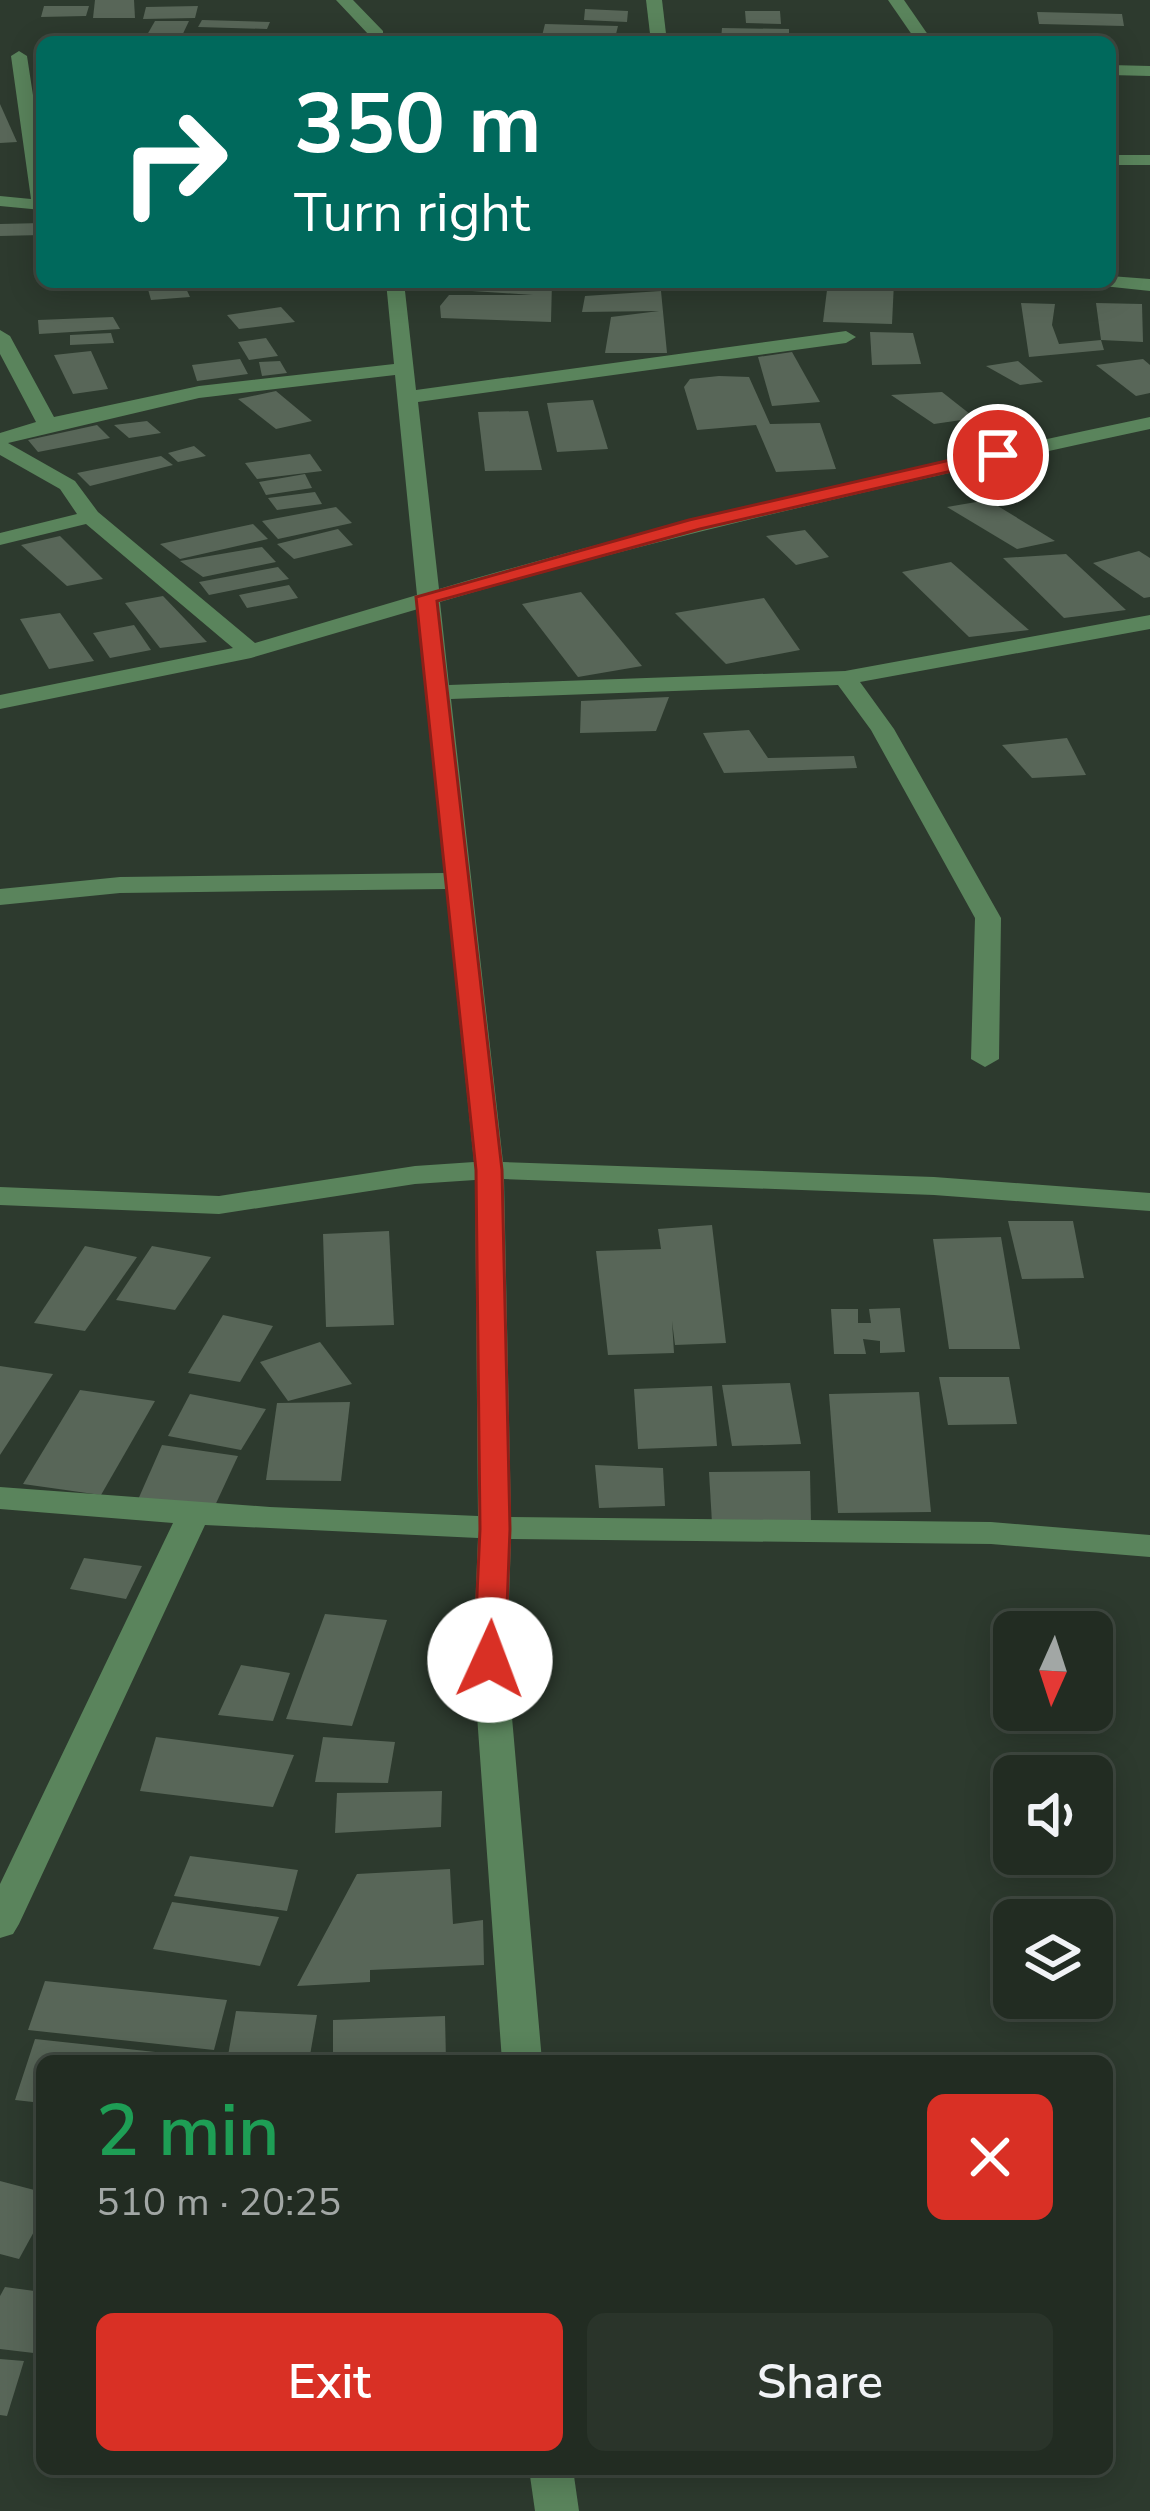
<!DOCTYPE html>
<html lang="en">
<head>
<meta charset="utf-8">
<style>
  :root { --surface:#222c22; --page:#2a342a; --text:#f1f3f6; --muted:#a2a7a5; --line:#3f4840; --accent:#d93025 }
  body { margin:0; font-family:"Nunito Sans",sans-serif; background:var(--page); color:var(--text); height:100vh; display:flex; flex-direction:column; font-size:45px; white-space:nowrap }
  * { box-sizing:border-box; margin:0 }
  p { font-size:39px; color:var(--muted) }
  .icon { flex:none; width:66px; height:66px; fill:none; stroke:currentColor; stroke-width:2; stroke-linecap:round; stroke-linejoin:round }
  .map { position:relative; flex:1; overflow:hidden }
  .drawer { position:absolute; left:36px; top:2055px; width:1077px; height:420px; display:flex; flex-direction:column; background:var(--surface); border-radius:18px; box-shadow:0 6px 30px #0003,0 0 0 3px var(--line) }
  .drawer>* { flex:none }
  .hud { position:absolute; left:36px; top:36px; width:1080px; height:252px; border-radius:18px; box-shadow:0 6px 30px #0003,0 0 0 3px var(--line); background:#00695c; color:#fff; overflow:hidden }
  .needle { width:78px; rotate:183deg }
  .fabs { position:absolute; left:993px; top:1611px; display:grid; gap:24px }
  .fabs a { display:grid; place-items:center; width:120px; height:120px; border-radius:18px; background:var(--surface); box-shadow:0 6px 30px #0003,0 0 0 3px var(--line); font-size:60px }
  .pin { position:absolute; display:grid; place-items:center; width:102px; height:102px; color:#fff; margin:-51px; border:6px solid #fff; border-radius:50%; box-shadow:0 3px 12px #0007 }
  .me { position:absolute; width:132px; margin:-66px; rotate:2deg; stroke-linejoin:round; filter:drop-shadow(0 0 9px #0008) }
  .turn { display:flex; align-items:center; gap:42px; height:252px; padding:0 60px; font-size:54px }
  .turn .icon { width:156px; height:156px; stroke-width:2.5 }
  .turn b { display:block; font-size:84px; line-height:102px }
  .round { display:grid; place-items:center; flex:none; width:126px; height:126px; border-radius:18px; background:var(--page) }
  .headline { display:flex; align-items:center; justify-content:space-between; height:204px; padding:0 60px }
  h1 { font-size:72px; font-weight:600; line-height:90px; color:#1e9e55 }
  .button { display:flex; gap:24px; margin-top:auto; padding:24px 60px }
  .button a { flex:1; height:138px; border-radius:18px; background:var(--accent); color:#fff; font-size:48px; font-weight:600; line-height:138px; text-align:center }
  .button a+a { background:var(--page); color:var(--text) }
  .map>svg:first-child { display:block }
  .building { fill:#586658 }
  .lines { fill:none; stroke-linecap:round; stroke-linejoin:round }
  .minor { fill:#5a845c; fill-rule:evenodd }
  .route { fill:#d93025; stroke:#8d1f18; stroke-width:3 }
</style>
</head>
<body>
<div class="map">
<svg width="1150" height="2511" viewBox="0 0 1150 2511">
  <rect width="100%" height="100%" fill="#2d3a2e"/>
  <g class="building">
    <polygon points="95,0 134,0 135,18 93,18"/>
    <polygon points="44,6 89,6 86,16 41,17"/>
    <polygon points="198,6 195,18 143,19 146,7"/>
    <polygon points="585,9 628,11 627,22 584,20"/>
    <polygon points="745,11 780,11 781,24 746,23"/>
    <polygon points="1037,12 1122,14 1124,26 1039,24"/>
    <polygon points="202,20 270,22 267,29 198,27"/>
    <polygon points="155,21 189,21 179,42 143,42"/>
    <polygon points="545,24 618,26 615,38 542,36"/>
    <polygon points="722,28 789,29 789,41 721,40"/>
    <polygon points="0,104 17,142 0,143"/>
    <polygon points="42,223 42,235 0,236 0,224"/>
    <polygon points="146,282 183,282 190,297 151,300"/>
    <polygon points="477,282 552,282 551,322 441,318 440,306 449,295 533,295 472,291"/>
    <polygon points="828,282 894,282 892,324 823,322"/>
    <polygon points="661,291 667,353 605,353 611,317 659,311 582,312 585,296"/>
    <polygon points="1021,303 1055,304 1052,325 1059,344 1101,340 1104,350 1029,357"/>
    <polygon points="1096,303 1142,304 1143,342 1101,340"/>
    <polygon points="281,307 295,322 239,329 227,315"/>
    <polygon points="113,317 120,329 39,334 38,320"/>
    <polygon points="870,332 913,333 921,364 872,365"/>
    <polygon points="111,333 114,343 70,345 70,335"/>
    <polygon points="266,338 278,356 249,360 238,342"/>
    <polygon points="91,351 108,389 73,394 54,355"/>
    <polygon points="792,352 820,402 772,406 758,357"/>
    <polygon points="240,359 248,374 197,381 192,365"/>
    <polygon points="1143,359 1150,365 1150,393 1136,396 1096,365"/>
    <polygon points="280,361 287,373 262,376 259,362"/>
    <polygon points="1018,361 1043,382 1020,385 986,366"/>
    <polygon points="719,376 749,377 770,424 820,423 836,469 776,472 756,425 697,430 684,387 690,379"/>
    <polygon points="276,391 312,421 276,429 238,399"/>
    <polygon points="942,392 975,418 934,424 891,395"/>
    <polygon points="593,400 608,449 557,452 547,403"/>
    <polygon points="528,411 542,470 485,471 478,412"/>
    <polygon points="147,421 161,433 129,438 114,425"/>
    <polygon points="97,425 110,438 38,452 28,440"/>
    <polygon points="194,446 206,456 178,462 168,453"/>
    <polygon points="310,454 322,471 257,479 245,463"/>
    <polygon points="161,456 173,465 90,486 77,473"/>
    <polygon points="305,474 312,488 266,495 259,482"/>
    <polygon points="315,492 322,504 277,510 268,498"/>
    <polygon points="988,500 1055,541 1017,549 947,507"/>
    <polygon points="336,507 352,523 278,539 262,521"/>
    <polygon points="253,524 268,539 180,559 160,544"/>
    <polygon points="338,529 353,545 294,559 277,544"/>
    <polygon points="805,530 829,557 796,565 766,536"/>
    <polygon points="60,536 103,579 67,586 21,545"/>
    <polygon points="262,547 276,562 203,577 180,561"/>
    <polygon points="1139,551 1150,558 1150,597 1144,598 1093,563"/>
    <polygon points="1066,554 1126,610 1064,618 1003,558"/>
    <polygon points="951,562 1029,630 969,637 902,572"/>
    <polygon points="278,567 289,579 209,595 199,582"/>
    <polygon points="289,585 298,598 247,608 239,595"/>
    <polygon points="581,592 642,666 578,677 522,604"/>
    <polygon points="163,596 207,642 160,648 125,603"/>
    <polygon points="764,598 800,650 726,664 675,613"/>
    <polygon points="60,613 94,661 49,669 20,619"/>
    <polygon points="134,625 151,650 110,658 93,633"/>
    <polygon points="669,697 656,731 580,733 581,701"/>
    <polygon points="749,730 768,758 854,756 857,768 724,773 703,733"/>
    <polygon points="1067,738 1086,775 1032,778 1002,745"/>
    <polygon points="1008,1221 1073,1221 1084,1278 1022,1279"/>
    <polygon points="712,1225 726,1343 675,1345 672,1321 674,1353 608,1355 596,1251 661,1249 658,1229"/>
    <polygon points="389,1231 394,1325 326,1327 323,1234"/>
    <polygon points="1001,1237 1020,1349 949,1349 933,1239"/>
    <polygon points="85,1246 137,1257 85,1331 34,1323"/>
    <polygon points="152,1246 211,1257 175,1310 116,1300"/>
    <polygon points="900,1308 905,1352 880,1353 880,1341 863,1339 866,1354 834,1354 831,1309 858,1309 858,1323 871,1323 869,1309"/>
    <polygon points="223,1315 273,1326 240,1382 188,1373"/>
    <polygon points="320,1342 352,1384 288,1401 260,1362"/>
    <polygon points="0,1366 53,1374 0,1455"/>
    <polygon points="939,1377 1009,1377 1017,1424 948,1425"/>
    <polygon points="790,1383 801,1444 732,1446 722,1385"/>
    <polygon points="712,1386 717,1446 638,1449 634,1389"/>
    <polygon points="80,1390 155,1401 101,1495 23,1484"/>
    <polygon points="919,1392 931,1512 838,1513 829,1394"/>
    <polygon points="190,1394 266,1409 241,1450 168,1436"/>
    <polygon points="350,1402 341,1481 266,1480 277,1403"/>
    <polygon points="162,1445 238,1456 212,1512 137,1502"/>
    <polygon points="595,1465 663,1468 665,1506 599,1508"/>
    <polygon points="810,1471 811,1523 712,1523 709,1472"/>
    <polygon points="84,1558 142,1566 126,1599 70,1589"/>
    <polygon points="325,1614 387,1620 352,1726 286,1719"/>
    <polygon points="241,1665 290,1673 273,1721 218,1715"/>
    <polygon points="156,1737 294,1755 273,1807 140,1791"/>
    <polygon points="323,1737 395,1742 388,1783 315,1782"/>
    <polygon points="442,1791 441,1827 335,1833 337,1793"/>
    <polygon points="190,1856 298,1870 287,1911 174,1896"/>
    <polygon points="450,1869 453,1924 483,1920 484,1965 370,1970 370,1982 297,1986 357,1874"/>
    <polygon points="172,1902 279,1917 260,1966 153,1949"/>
    <polygon points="45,1981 227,2000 214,2050 28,2030"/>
    <polygon points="236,2011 317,2015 309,2061 227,2061"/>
    <polygon points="445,2016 446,2061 333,2061 333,2020"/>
    <polygon points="35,2039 211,2058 211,2061 42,2061 42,2103 15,2100"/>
    <polygon points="0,2181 42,2192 42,2217 19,2259 0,2254"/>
    <polygon points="5,2287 42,2292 42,2354 0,2349 0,2296"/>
    <polygon points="0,2359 24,2361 7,2416 0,2415"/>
  </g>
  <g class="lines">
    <g class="minor">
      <polygon points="336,0 353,0 383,31 383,42 367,42 369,35"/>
      <polygon points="646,0 662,0 667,42 651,42"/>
      <polygon points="888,0 904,0 933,42 917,42"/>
      <polygon points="19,51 27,56 42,154 42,210 0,206 0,196 31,199 11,56"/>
      <polygon points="1110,65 1150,66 1150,76 1110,75"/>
      <rect x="1110" y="155" width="40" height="10"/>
      <polygon points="1110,276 1150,279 1150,291 1103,286 1101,282 1110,282"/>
      <path d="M 386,282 L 404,282 L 416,390 L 846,331 L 856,337 L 846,343 L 418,402 L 439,589 C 673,520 911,468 1150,417 L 1150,429 C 911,481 674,533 440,602 L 449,685 L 845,671 L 1150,615 L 1150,629 L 860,682 L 894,729 L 1001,918 L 999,1059 L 985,1067 L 971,1059 L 975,918 L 871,730 L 838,685 L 451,699 L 503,1162 L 934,1177 L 1150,1193 L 1150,1211 L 934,1195 L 504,1179 L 511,1517 L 991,1522 L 1150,1535 L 1150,1557 L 991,1544 L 511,1539 L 507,1660 L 542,2061 L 502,2061 L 473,1660 L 478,1538 L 205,1525 L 19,1924 L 13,1934 L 0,1938 L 0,1884 L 173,1523 L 0,1509 L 0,1487 L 270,1507 L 478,1516 L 475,1180 L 415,1184 L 219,1214 L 0,1205 L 0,1187 L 219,1196 L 415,1166 L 474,1162 L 446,889 L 120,893 L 0,905 L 0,889 L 120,877 L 445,873 L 418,609 L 251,658 L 0,709 L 0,695 L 233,648 L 86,524 L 0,545 L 0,533 L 77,514 L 60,489 L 0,455 L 0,433 L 36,422 L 0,354 L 0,330 L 10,336 L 54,417 L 199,386 L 394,364 ZM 395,375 L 417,595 L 255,643 L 98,512 L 75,481 L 8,443 L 199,398 Z"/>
      <polygon points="529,2469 573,2469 579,2511 535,2511"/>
    </g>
  </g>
  <polygon class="route" points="998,449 1004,451 1004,459 700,529 437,601 502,1170 510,1529 505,1660 501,1668 478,1668 474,1660 480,1529 476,1170 416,597 689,520"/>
</svg>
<div class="fabs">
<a><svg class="needle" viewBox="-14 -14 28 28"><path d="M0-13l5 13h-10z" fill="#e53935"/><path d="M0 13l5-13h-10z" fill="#a2a7a5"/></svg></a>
<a><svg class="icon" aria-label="sound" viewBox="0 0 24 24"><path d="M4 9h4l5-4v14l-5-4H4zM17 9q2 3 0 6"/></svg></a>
<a><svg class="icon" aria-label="layers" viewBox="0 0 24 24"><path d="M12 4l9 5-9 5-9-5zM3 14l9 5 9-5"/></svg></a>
</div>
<div class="pin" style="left:998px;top:455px;background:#d93025"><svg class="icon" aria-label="arrive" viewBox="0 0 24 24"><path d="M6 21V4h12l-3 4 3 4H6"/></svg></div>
<svg class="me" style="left:490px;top:1660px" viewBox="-20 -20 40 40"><circle r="19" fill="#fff"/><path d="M0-13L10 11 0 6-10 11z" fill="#d93025"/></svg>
<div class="hud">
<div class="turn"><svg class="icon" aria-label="right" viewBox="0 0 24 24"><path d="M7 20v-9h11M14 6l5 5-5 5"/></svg><div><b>350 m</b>Turn right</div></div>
</div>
<section class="drawer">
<div class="headline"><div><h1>2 min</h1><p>510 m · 20:25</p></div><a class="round" style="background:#d93025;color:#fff"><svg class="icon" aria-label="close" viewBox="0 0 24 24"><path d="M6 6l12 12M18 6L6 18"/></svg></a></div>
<div class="button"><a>Exit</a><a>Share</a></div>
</section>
</div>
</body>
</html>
